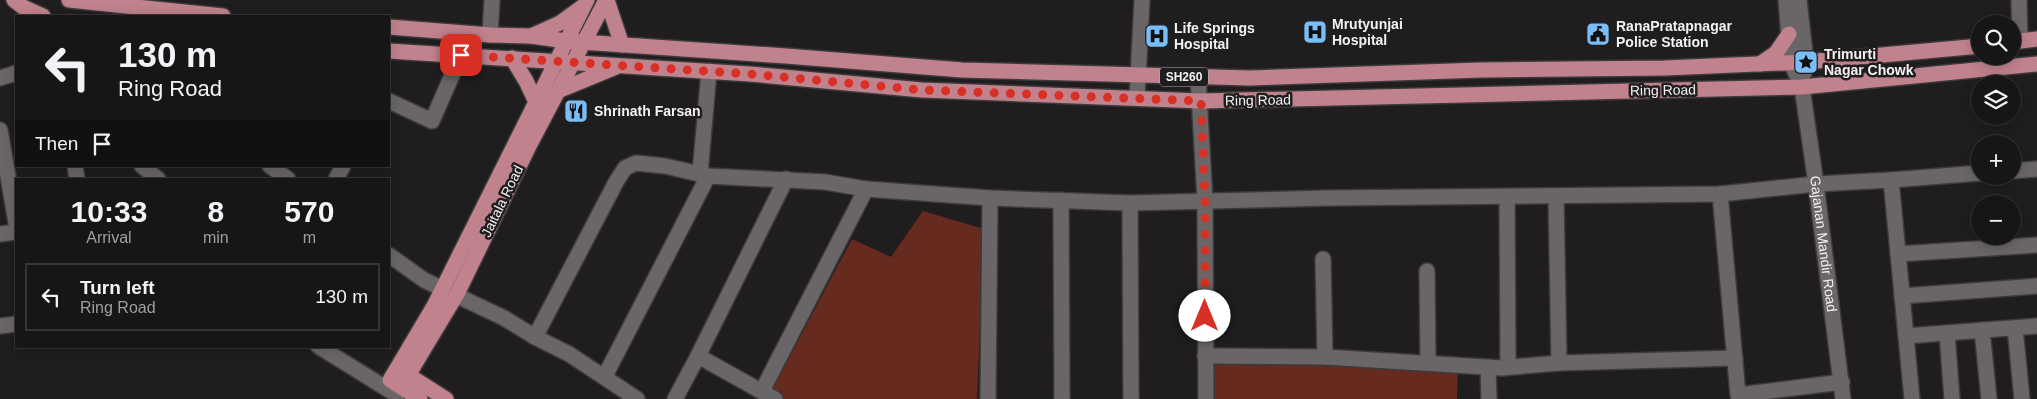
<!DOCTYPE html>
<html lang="en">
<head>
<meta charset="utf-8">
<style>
  :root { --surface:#171616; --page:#242323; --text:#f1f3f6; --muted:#9e9fa1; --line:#363535 }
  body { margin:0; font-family:Helvetica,sans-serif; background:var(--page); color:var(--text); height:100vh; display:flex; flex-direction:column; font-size:19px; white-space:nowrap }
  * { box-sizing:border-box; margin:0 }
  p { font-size:16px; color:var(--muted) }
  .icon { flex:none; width:28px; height:28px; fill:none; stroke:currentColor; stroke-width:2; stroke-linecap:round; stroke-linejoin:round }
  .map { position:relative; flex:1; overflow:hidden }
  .side { position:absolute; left:15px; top:178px; width:375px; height:170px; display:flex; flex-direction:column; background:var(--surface); border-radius:0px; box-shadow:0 2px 12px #0003,0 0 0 1px var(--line) }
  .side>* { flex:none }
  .hud { position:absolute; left:15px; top:15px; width:375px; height:152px; border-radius:0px; box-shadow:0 2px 12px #0003,0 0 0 1px var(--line); background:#171616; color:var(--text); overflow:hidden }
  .controls { position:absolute; left:1971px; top:15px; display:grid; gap:10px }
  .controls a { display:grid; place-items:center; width:50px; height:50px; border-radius:50%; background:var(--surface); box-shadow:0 2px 12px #0003,0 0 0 1px var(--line); font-size:25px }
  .pin { position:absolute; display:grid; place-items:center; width:42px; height:42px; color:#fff; margin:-21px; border-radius:10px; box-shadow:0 2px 8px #0006 }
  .me { position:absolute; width:55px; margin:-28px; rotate:0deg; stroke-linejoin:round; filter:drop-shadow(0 0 4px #0008) }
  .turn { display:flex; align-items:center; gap:18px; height:105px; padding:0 20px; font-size:22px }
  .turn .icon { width:65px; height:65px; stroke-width:2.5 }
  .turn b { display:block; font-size:35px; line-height:42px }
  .then { display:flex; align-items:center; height:48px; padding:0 20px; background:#0003; gap:10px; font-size:19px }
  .eta { display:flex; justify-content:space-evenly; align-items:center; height:85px; text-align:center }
  .eta b { font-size:30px; font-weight:600; line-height:35px }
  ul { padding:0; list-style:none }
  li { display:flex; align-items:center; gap:15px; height:68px; margin:0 10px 8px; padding:0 10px; border:2px solid var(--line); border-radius:0px }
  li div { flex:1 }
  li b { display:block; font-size:19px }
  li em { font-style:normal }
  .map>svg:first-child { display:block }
  .green { fill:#662a1f }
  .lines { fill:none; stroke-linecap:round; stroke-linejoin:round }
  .minor-casing { stroke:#3c3a3b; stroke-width:18 }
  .major-casing { stroke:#3c3a3b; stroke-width:18 }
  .minor { stroke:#6a6668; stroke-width:15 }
  .major { stroke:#c0828c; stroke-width:15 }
  .route { stroke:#d93025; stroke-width:9; stroke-dasharray:0 16.2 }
  .labels { text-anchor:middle; stroke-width:5; stroke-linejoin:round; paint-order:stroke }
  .shield { fill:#1f1d1e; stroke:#b3b1b2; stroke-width:1 }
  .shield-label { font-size:12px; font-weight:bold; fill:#f3f1f2 }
  .poi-label { font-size:14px; font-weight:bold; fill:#f3f1f2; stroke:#1f1d1e; text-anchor:start }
  .street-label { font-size:14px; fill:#f3f1f2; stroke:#1f1d1e }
</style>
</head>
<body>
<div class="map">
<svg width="2037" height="399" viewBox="0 0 2037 399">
  <rect width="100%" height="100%" fill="#1f1d1e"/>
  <g class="green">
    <polygon points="923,211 984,229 977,399 785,399 772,390 852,239 891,257"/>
    <polygon points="1211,365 1458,365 1457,399 1210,399"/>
  </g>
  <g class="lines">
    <g class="minor-casing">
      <g id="minor">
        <path id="s1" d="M 1786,0 L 1791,63 L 1802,87 L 1816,184 L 1843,399"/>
        <polyline points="1799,0 1806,62 1804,73"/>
        <polyline points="2019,0 2020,41"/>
        <polyline points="490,35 492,0"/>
        <polyline points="1198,77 1205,201 1206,399"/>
        <polyline points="0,78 16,73"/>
        <polyline points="1137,98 1142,0"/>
        <polyline points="389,101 432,121 461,55"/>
        <polyline points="0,130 16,223"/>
        <polyline points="75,166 77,179"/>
        <polyline points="142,166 158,179"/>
        <polyline points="270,166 288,179"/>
        <polyline points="2012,171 2037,169"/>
        <polyline points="700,174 709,71"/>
        <polyline points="336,179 343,166"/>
        <polyline points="1891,180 1980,173"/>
        <polyline points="1720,194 1738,395 1842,382"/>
        <polyline points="1556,196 1559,363"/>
        <polyline points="1507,197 1508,367"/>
        <polyline points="1061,200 1062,399"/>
        <polyline points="1130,203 1131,399"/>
        <polyline points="0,234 16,232"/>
        <polyline points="1898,254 2037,245"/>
        <polyline points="389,255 424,280 504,318 535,337"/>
        <polyline points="1323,259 1325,357"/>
        <polyline points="1427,271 1428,363"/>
        <polyline points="1902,296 2037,286"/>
        <polyline points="0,326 16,324"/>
        <polyline points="2015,328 2022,399"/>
        <polyline points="1982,330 1989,399"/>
        <polyline points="1947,333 1952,399"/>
        <polyline points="1906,336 2037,326"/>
        <polyline points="318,346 397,395"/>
        <polyline points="1205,356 1325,357 1502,368 1559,363 1735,358"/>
        <polyline points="1488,367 1489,399"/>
        <polyline points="605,376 708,176"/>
        <polyline points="762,391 866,189"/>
        <polyline points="637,399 569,354 535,337 616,182 625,168 636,163 665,166 708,176 825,182 866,189 990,198 1130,203 1328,198 1720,194 1816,184 1891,180 1912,399"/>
        <polyline points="675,399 698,356"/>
        <polyline points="775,399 698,356 786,179"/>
        <polyline points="988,399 990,198"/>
      </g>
    </g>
    <g class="major-casing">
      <g id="major">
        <polyline points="14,0 23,7 43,16"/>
        <polyline points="69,0 223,16"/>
        <polyline points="607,0 622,45"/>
        <polyline points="389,27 490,35 531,36 566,41 786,56 962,70 1250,78 1481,70 1665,68 1806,62 1980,46"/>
        <polyline points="531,36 560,23 582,7"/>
        <polyline points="2012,42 2037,39"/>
        <polyline points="389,51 750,74 922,90 1201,101 1802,87 2037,64"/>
        <polyline points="512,58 526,81 536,102"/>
        <polyline points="1760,64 1776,53 1789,34"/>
        <polyline points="560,90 616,67"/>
        <polyline points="402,371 446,399"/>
        <polyline points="401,387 457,294 529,146 606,0"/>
        <polyline points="420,399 390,380 434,306 587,0"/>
      </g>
    </g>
    <use href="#minor" class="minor"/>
    <use href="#major" class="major"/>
  </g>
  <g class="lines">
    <polyline class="route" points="461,55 750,74 922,90 1201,101 1205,201 1205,316"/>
  </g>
  <defs>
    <g id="hospital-square" transform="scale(1.25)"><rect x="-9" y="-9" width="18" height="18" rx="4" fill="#7abef8" stroke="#1f1d1e"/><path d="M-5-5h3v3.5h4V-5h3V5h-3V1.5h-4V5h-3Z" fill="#111"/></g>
    <g id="civic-square" transform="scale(1.25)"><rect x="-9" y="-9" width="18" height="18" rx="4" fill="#7abef8" stroke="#1f1d1e"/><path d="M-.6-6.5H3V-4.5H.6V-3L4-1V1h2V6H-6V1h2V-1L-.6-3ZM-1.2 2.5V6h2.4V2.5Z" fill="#111"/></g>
    <g id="sight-square" transform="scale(1.25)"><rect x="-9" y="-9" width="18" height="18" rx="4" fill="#7abef8" stroke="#1f1d1e"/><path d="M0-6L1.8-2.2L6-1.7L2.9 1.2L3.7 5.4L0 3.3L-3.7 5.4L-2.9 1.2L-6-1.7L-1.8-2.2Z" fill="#111"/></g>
    <g id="restaurant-square" transform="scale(1.25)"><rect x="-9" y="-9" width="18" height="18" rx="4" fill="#7abef8" stroke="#1f1d1e"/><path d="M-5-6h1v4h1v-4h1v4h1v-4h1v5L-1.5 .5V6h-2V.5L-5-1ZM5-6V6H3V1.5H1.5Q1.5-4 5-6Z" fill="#111"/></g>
  </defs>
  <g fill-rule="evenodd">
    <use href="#hospital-square" x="1315" y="32"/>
    <use href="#civic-square" x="1598" y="34"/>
    <use href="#hospital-square" x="1157" y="36"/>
    <use href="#sight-square" x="1806" y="62"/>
    <use href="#restaurant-square" x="576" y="111"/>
  </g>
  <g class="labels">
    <rect class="shield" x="1160" y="67.5" width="48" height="19" rx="4"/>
    <g class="shield-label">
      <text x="1184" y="81">SH260</text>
    </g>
    <g class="poi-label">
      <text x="1332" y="29">Mrutyunjai<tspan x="1332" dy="16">Hospital</tspan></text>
      <text x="1616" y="31">RanaPratapnagar<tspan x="1616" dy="16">Police Station</tspan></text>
      <text x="1174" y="33">Life Springs<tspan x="1174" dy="16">Hospital</tspan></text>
      <text x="1824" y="59">Trimurti<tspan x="1824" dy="16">Nagar Chowk</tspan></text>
      <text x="594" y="116">Shrinath Farsan</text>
    </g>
    <g class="street-label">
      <text transform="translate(1663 90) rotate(-1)" y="5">Ring Road</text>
      <text transform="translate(1258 100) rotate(-1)" y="5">Ring Road</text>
      <text transform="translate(502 201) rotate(-64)" y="5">Jaitala Road</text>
      <text dy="5" stroke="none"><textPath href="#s1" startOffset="248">Gajanan Mandir Road</textPath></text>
    </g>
  </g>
</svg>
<div class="controls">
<a><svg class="icon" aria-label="search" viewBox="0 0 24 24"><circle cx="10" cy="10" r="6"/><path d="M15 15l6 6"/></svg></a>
<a><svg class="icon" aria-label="layers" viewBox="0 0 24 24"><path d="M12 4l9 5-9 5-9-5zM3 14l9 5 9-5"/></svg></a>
<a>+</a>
<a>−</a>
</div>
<div class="pin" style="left:461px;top:55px;background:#d93025"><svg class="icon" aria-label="arrive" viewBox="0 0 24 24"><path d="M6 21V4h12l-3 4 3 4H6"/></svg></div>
<svg class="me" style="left:1205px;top:316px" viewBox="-20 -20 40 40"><circle r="19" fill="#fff"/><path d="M0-13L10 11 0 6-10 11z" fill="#d93025"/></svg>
<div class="hud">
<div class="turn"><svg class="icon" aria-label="left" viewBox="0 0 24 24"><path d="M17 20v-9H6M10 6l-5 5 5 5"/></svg><div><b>130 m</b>Ring Road</div></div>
<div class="then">Then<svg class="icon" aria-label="arrive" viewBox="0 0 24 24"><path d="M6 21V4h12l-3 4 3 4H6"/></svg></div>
</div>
<section class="side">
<div class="eta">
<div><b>10:33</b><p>Arrival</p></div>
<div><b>8</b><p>min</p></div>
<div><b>570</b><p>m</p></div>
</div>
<ul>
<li><svg class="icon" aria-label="left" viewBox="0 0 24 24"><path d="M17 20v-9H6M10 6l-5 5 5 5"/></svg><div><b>Turn left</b><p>Ring Road</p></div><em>130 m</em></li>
</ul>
</section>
</div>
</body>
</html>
